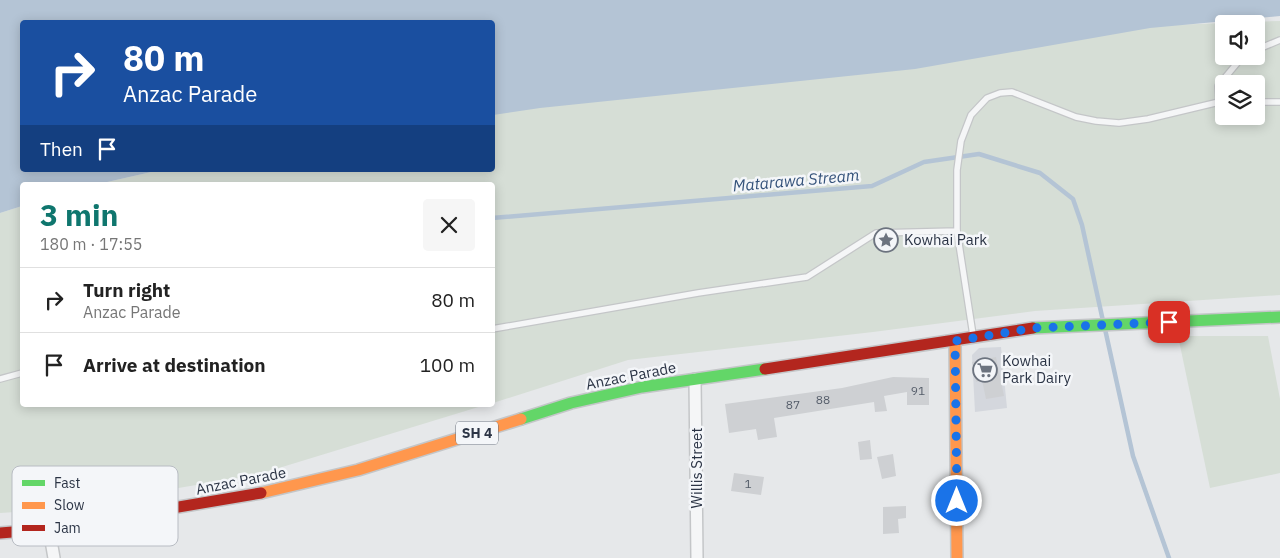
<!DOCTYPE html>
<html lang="en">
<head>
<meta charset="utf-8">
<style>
  :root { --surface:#fff; --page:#f6f6f6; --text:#222; --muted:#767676; --line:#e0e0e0; --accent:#0f766e }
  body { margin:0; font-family:"IBM Plex Sans",sans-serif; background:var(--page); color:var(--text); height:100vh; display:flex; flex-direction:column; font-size:19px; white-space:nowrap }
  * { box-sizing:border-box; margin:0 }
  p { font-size:16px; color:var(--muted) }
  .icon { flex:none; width:28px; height:28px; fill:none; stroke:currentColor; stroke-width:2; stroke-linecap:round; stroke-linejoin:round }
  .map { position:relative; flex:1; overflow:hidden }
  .sheet { position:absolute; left:20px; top:182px; width:475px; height:225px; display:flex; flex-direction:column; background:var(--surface); border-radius:5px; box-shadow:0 2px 12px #0003 }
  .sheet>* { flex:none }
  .guide { position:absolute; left:20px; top:20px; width:475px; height:152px; border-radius:5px; box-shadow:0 2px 12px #0003; background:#1a4fa0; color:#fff; overflow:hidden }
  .fabs { position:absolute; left:1215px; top:15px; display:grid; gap:10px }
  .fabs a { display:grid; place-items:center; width:50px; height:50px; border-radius:5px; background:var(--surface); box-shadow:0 2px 12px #0003; font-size:25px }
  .pin { position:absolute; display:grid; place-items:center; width:42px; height:42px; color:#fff; margin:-21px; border-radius:10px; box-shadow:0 2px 8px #0006 }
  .me { position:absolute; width:55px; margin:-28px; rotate:0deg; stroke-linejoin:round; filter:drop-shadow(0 0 4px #0008) }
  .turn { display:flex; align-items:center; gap:18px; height:105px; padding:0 20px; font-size:22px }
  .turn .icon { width:65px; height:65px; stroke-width:2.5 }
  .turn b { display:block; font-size:35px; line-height:42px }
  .then { display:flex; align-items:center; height:48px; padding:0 20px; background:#0003; gap:10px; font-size:19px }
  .round { display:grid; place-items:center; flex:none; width:52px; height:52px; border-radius:5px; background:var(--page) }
  .headline { display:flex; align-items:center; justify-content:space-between; height:85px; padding:0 20px }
  h1 { font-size:30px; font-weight:700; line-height:38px; color:var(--accent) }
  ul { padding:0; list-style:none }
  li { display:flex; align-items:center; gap:15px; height:65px; padding:0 20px; border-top:1px solid var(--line) }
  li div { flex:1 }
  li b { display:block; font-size:19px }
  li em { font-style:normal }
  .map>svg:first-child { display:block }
  .built { fill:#d4d7dd }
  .green { fill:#d6ded6; fill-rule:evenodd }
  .water { fill:#b4c4d5 }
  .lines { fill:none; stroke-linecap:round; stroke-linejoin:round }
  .stream { stroke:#b4c4d5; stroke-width:4.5 }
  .building { fill:#ced0d3 }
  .lane-casing { stroke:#c4c6c8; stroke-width:8 }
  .street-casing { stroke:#c4c6c8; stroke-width:14 }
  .fast-casing { stroke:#c4c6c8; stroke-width:14 }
  .slow-casing { stroke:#c4c6c8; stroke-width:14 }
  .jam-casing { stroke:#c4c6c8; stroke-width:14 }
  .lane { stroke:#f5f6f7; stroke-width:5.5 }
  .street { stroke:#f5f6f7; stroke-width:11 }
  .fast { stroke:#63d668; stroke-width:11 }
  .slow { stroke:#ff974d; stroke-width:11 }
  .jam { stroke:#b3261e; stroke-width:11 }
  .route { stroke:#1a73e8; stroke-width:9; stroke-dasharray:0 16.2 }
  .labels { text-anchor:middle; stroke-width:5; stroke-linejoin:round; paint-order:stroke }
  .number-label { font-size:12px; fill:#545c69 }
  .shield { fill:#f4f6f9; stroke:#676e7b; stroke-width:1 }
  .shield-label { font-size:14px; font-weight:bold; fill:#2b3445 }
  .poi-label { font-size:15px; fill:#2b3445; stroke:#f4f6f9; text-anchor:start }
  .street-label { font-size:15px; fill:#2b3445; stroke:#f4f6f9 }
  .water-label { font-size:16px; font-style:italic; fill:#34527a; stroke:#f4f6f9 }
  .key { fill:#f4f6f9; stroke:#b8bcc3; stroke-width:1 }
  .key-label { font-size:14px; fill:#2b3445 }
</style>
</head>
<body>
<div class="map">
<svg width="1280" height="558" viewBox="0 0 1280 558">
  <rect width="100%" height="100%" fill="#e6e8ea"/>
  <polygon class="built" points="1001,347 1007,408 975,412 972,355 979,348"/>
  <g class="green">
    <path d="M 1280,21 L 1280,295 L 1035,311 L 873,332 L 628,360 L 493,403 L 492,185 L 94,185 L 160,170 L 492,170 L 493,102 L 1091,28 ZM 1224,24 L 1256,24 L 1256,56 L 1224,56 ZM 1224,84 L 1256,84 L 1256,116 L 1224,116 Z"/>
    <polygon points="22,206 22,405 485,405 256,475 47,510 0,513 0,213"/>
    <polygon points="1268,336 1280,399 1280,473 1210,488 1178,336"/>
  </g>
  <polygon class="water" points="0,0 1280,0 1280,16 1150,28 915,69 540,108 493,115 492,22 22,22 22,170 160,170 94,185 22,185 22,206 0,213"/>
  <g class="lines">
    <g class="stream">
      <polyline points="492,218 872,186 924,162 979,154 1040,173 1073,199 1082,225 1103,321"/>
      <polyline points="1105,329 1133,456 1169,558"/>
    </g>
  </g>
  <g class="building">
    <polygon points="996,357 1004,396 986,399 982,380 976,382 972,362"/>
    <polygon points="893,377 929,378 929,405 907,405 907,392 884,396 887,411 875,412 874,402 774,418 777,437 758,440 756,429 729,433 725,404 842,388"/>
    <polygon points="870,440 872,459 860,460 858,442"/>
    <polygon points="893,454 896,476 882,479 877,457"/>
    <polygon points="734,473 764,477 761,495 731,491"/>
    <polygon points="906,506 906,518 898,519 899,533 883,534 883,507"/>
  </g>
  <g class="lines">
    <g class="lane-casing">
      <g id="lane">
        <polyline points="1256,50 1280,40"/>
        <polyline points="1224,102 1219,102 1218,86 1243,56"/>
        <polyline points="1256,102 1280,102"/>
        <polyline points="957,231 973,335"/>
        <polyline points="492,329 698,293 807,277 876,233 957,231 957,170 961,141 971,115 987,98 1000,93 1012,92 1076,117 1096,121 1119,123 1148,119 1219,102"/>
        <polyline points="0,379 22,373"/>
      </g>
    </g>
    <g class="street-casing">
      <g id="street">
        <polyline points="695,379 697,558"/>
        <polyline points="49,529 54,558"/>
      </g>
    </g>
    <g class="fast-casing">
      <g id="fast">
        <polyline points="1033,328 1280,317"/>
        <polyline points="521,419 571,403 642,387 765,369"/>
      </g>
    </g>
    <g class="slow-casing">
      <g id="slow">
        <polyline points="955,341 957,558"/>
        <polyline points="261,493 358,470 521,419"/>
      </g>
    </g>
    <g class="jam-casing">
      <g id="jam">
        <polyline points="765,369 1033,328"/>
        <polyline points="0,533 49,529 261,493"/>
      </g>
    </g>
    <use href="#lane" class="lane"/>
    <use href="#street" class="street"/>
    <use href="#fast" class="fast"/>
    <use href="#slow" class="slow"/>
    <use href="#jam" class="jam"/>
  </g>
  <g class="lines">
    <polyline class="route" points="957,501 955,341 1034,328 1169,322"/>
  </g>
  <defs>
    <g id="sight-ring" transform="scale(1.25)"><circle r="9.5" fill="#f4f6f9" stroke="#6c737f" stroke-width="1.5"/><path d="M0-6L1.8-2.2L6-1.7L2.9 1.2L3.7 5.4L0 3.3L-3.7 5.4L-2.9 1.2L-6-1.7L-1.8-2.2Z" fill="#6c737f"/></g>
    <g id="supermarket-ring" transform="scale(1.25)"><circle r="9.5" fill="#f4f6f9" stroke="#6c737f" stroke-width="1.5"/><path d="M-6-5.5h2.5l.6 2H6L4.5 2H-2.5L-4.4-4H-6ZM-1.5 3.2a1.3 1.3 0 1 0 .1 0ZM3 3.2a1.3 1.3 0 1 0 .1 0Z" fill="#6c737f"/></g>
  </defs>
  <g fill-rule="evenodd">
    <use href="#sight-ring" x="886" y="240"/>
    <use href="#supermarket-ring" x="985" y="370"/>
  </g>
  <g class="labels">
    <g class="number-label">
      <text x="918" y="395">91</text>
      <text x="823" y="404">88</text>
      <text x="793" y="409">87</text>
      <text x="748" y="488">1</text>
    </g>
    <rect class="shield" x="456" y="421.5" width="42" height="23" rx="4"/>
    <g class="shield-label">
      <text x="477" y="438">SH 4</text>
    </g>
    <g class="poi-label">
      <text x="904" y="245">Kowhai Park</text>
      <text x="1002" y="366">Kowhai<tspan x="1002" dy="17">Park Dairy</tspan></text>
    </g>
    <g class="street-label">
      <text transform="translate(631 376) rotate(-11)" y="5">Anzac Parade</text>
      <text transform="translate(697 468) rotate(-90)" y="5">Willis Street</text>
      <text transform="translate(241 481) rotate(-11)" y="5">Anzac Parade</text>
    </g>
    <g class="water-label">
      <text transform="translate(796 180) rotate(-5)" y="6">Matarawa Stream</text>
    </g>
  </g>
  <rect x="12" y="466" width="166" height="80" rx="8" class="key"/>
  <rect x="22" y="480" width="23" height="6" fill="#63d668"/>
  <rect x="22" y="502" width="23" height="7" fill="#ff974d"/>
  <rect x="22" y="525" width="23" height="6" fill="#b3261e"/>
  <g class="key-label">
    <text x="54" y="488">Fast</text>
    <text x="54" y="510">Slow</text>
    <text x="54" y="533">Jam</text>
  </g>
</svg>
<div class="fabs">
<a><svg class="icon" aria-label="sound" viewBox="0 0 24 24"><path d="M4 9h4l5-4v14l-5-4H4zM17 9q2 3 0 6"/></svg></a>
<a><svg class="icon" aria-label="layers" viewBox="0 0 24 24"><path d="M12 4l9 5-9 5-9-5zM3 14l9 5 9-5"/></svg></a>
</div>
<div class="pin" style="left:1169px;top:322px;background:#d93025"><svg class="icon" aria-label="arrive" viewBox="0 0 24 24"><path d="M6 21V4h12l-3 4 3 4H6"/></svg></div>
<svg class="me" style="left:957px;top:501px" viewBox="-20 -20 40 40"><circle r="17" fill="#1a73e8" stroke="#fff" stroke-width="3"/><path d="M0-11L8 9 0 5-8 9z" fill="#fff"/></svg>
<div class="guide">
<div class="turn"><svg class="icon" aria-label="right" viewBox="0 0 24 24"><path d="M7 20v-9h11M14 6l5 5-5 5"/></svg><div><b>80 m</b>Anzac Parade</div></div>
<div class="then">Then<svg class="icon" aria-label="arrive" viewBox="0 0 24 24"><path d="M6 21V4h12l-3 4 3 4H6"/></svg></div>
</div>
<section class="sheet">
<div class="headline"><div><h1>3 min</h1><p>180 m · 17:55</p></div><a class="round"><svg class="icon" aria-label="close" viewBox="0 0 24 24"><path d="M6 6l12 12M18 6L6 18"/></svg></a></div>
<ul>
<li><svg class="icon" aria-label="right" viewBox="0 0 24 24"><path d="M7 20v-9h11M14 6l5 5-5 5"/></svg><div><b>Turn right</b><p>Anzac Parade</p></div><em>80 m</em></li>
<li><svg class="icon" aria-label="arrive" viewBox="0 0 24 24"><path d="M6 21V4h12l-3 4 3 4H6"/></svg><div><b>Arrive at destination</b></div><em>100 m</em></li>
</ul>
</section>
</div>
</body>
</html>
